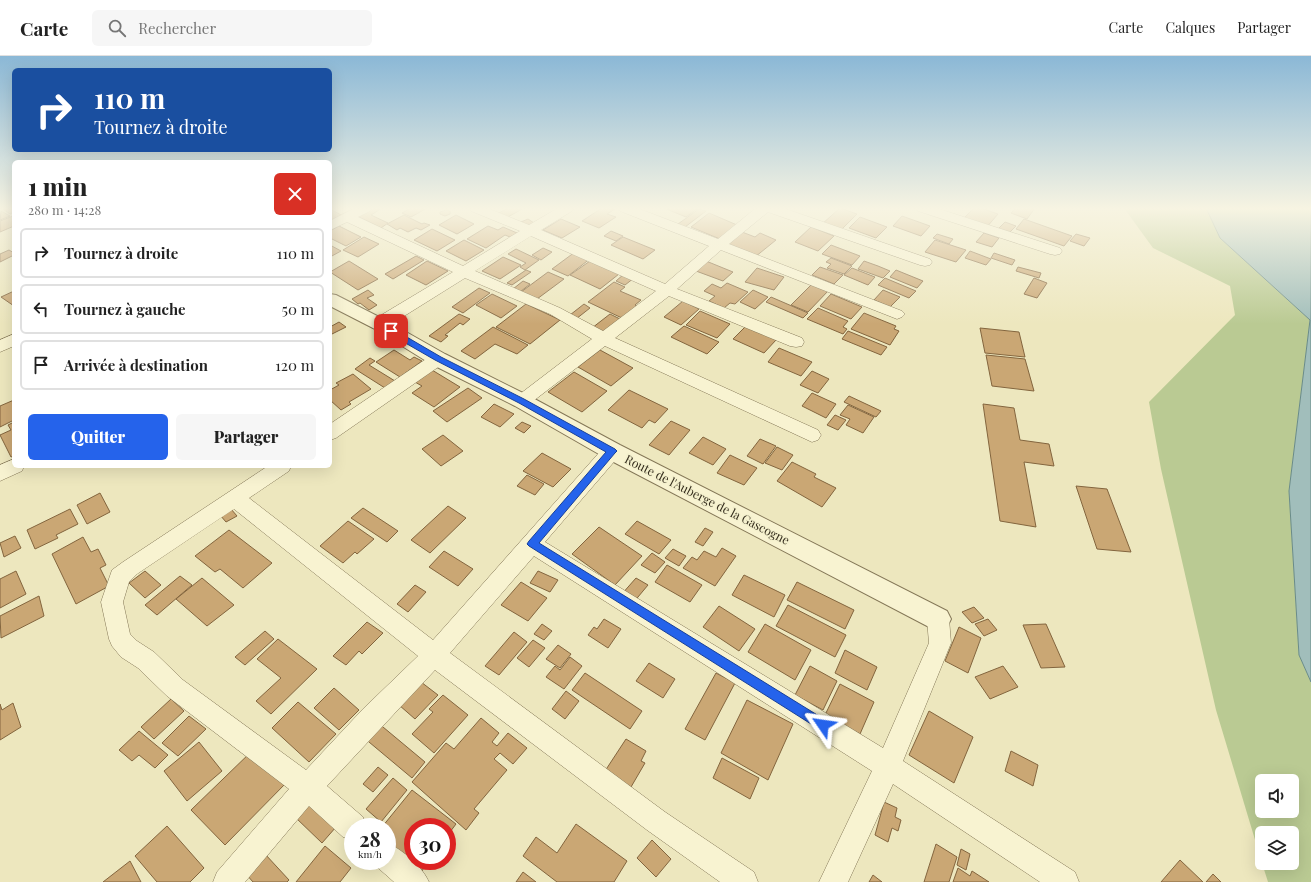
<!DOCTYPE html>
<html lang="fr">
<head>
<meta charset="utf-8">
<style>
  :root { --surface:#fff; --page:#f6f6f6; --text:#222; --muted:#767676; --line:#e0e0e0; --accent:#2563eb }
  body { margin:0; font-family:"Playfair Display",serif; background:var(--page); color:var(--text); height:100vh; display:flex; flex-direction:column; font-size:15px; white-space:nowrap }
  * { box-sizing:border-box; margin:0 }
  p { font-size:13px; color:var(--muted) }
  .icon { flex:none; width:22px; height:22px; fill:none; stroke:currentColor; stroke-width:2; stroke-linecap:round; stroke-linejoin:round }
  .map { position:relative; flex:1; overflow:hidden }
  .details { position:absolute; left:12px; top:104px; width:320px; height:308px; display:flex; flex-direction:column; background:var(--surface); border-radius:6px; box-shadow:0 4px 16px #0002 }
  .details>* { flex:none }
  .hud { position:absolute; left:12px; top:12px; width:320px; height:84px; border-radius:6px; box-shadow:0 4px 16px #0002; background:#1a4fa0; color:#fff; overflow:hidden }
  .controls { position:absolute; left:1255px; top:718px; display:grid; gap:8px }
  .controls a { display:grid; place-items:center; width:44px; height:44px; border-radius:6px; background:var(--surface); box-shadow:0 4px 16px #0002; font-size:20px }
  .speed { position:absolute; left:344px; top:762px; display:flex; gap:8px; font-size:20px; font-weight:700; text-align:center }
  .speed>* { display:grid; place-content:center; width:52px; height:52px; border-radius:50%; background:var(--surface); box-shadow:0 4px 16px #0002; line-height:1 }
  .speed small { font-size:10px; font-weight:400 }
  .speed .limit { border:6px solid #d22; background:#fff; color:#111 }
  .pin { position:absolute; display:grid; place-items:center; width:34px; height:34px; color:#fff; margin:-17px; border-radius:8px; box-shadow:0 2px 6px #0006 }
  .me { position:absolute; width:44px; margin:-22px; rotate:302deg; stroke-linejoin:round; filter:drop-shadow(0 0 3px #0008) }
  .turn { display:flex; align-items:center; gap:14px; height:84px; padding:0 16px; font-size:18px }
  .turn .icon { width:52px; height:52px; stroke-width:2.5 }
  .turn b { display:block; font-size:28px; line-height:34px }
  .round { display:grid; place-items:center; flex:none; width:42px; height:42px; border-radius:6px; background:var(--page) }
  .headline { display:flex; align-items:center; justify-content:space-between; height:68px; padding:0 16px }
  h1 { font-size:24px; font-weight:800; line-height:30px }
  .primary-button { display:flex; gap:8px; margin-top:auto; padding:8px 16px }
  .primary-button a { flex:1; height:46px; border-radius:6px; background:var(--accent); color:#fff; font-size:16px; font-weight:800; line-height:46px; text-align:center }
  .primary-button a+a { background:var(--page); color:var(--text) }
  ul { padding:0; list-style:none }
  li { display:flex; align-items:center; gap:12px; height:50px; margin:0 8px 6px; padding:0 8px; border:2px solid var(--line); border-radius:6px }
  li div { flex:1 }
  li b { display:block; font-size:15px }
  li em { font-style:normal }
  header { display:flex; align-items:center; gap:24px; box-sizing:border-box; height:56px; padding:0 20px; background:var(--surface); border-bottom:1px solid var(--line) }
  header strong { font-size:19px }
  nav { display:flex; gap:22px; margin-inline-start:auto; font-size:14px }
  .search { width:280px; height:36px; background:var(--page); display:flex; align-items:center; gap:10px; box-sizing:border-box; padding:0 14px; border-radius:6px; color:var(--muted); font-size:15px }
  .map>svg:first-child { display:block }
  .green { fill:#baca93; fill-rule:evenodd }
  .water { fill:#a1bebb; stroke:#698b89 }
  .building { fill:#caa774; stroke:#83653e }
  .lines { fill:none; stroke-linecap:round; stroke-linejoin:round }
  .minor-casing { stroke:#847757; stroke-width:1 }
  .tertiary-casing { stroke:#847757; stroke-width:2 }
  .minor { fill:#f8f3d1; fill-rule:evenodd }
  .tertiary { fill:#f8f3d1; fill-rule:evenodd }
  .route { fill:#2563eb; stroke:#184099 }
  .labels { text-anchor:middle; stroke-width:3; stroke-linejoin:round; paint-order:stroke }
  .street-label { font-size:12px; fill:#342c1c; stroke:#f4f0cd }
</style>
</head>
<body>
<header>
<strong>Carte</strong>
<div class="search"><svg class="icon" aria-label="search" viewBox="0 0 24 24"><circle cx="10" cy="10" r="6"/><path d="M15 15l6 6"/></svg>Rechercher</div>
<nav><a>Carte</a><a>Calques</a><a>Partager</a></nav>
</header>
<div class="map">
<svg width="1311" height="826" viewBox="0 0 1311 826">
  <rect width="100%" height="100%" fill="#ede7be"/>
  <path class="green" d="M 1124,152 L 1206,152 L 1220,182 L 1310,264 L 1289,435 L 1299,599 L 1311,626 L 1311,826 L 1268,826 L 1262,807 L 1292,807 L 1292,777 L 1262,777 L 1262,807 L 1216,654 L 1161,413 L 1149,346 L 1235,259 L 1230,230 L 1153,192 ZM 1262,725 L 1292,725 L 1292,755 L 1262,755 Z"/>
  <polygon class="water" points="1206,152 1311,152 1311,626 1299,599 1289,435 1310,264 1220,182"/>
  <g class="building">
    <polygon points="7,152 14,152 14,156 10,158 3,153"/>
    <polygon points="369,152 382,152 371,159 388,167 381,172 355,159"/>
    <polygon points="411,152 427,152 411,161 402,157"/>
    <polygon points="508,152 524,152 506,162 497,158"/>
    <polygon points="602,152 615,153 607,158 616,161 599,172 582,165"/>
    <polygon points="664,152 694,152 697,153 686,161"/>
    <polygon points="840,152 857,158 840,175 822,168"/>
    <polygon points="974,152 981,152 998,158 986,172 963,163"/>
    <polygon points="1016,152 1035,152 1027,163 1011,157"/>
    <polygon points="699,153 706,155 685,171 678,168"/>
    <polygon points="332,154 343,160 330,166 330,155"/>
    <polygon points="446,154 450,155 450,158 445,160 440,158 440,156"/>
    <polygon points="1,155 10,160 0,164"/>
    <polygon points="709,157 737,169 720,183 691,171"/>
    <polygon points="404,159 422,168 424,167 430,169 421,174 416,172 408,176 400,172 397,174 387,168"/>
    <polygon points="456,159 474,168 457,178 439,169"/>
    <polygon points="13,160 14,170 0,176 0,165"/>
    <polygon points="902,160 930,170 921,180 893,170"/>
    <polygon points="860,161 887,171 876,182 849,172"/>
    <polygon points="528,163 534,167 527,170 521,166"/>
    <polygon points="561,163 580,171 562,182 543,174"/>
    <polygon points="1024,163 1072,180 1064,190 1016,173"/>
    <polygon points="1005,166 1016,170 1009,177 998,173"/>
    <polygon points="339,170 361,181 346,190 330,182 330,175"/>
    <polygon points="488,170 498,174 503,171 517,177 510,181 505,179 486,192 467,183"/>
    <polygon points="811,171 834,180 818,195 795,186"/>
    <polygon points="432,173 455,184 437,195 414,184"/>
    <polygon points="611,175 623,180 616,185 604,180"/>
    <polygon points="742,176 755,181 760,177 776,184 755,201 726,189"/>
    <polygon points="984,177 999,182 992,191 976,186"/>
    <polygon points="937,178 953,183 949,188 933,182"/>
    <polygon points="1076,178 1090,182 1084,190 1070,185"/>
    <polygon points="364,181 379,188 358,201 343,194"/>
    <polygon points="623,181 655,194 643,203 611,189"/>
    <polygon points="464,184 484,194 466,205 446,195"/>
    <polygon points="935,184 966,194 956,206 925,196"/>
    <polygon points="330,189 341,195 330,201"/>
    <polygon points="831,189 860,200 852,209 822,198"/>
    <polygon points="543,192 552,196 541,204 532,199"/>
    <polygon points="516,193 539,204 525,214 520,211 526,207 508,198"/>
    <polygon points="9,194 14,197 14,199 0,206 0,198"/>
    <polygon points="970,195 991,203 986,209 965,202"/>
    <polygon points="575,196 591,202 568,220 552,213"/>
    <polygon points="994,197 1015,204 1012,209 991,202"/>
    <polygon points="416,200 424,204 393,223 385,218"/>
    <polygon points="503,201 521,209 500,223 482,215"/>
    <polygon points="831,202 852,210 844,218 827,212 831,208 826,206"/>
    <polygon points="349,205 378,223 358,234 330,216"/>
    <polygon points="427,205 448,215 426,229 406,219"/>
    <polygon points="590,205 619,218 600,233 570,219"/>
    <polygon points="706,205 733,216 723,225 696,215"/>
    <polygon points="864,205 878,210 890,215 883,222 858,213"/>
    <polygon points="820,211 843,219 834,228 812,219"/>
    <polygon points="1018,211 1041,217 1039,222 1016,215"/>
    <polygon points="757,212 784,221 774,234 745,226"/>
    <polygon points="852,212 875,221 868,229 844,219"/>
    <polygon points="526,214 531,216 512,229 507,227"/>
    <polygon points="896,214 923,225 917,232 890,221"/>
    <polygon points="548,216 564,223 537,243 521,236"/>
    <polygon points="624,218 634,222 625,229 616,225"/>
    <polygon points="885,222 916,235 909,242 878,229"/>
    <polygon points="1034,222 1047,227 1037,242 1024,238"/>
    <polygon points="523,225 530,228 520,236 513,233"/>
    <polygon points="614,226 625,231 620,235 641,244 635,249 638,251 624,263 588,246"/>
    <polygon points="727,227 748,236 735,248 730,247 724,252 709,245 715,240 704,235 712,228 721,232"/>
    <polygon points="812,228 829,234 808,256 791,249"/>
    <polygon points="479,232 490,237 463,257 452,251"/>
    <polygon points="368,234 374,239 367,242 377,249 369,254 360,247 358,248 352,243"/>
    <polygon points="753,234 768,241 755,253 740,246"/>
    <polygon points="883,234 900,241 890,251 874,244"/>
    <polygon points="14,235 14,250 1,241"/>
    <polygon points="492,238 517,250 501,262 476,249"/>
    <polygon points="831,238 862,251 851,263 820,250"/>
    <polygon points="771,241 808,257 803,262 766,246"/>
    <polygon points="683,245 699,253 681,269 664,261"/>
    <polygon points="526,248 560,264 530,288 496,271"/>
    <polygon points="584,248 590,252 576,263 570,259"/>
    <polygon points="818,252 848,265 843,271 847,273 843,278 807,263"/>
    <polygon points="700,255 730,268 717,282 686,269"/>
    <polygon points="864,257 896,270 894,273 899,275 890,289 851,273"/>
    <polygon points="459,258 470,263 463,269 460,267 445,279 448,280 441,286 429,280"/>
    <polygon points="610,258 622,264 605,278 592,272"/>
    <polygon points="339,266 346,271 330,279 330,271"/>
    <polygon points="684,270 719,286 707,298 671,281"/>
    <polygon points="746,270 776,284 764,297 733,283"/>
    <polygon points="493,271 528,289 517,298 495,288 475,303 461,295"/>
    <polygon points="980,272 1019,276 1025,301 985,297"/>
    <polygon points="848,275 887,291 881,299 842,283"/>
    <polygon points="779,292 812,306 801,320 768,306"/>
    <polygon points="394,294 410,304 414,301 422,305 400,321 376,306"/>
    <polygon points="600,294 633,312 611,330 578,311"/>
    <polygon points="986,299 1025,303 1034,335 992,330"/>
    <polygon points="370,302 375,305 369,309 395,325 385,332 355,313"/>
    <polygon points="432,314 460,331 434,351 412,337 422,330 415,326"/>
    <polygon points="812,315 829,323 818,337 800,329"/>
    <polygon points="574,316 607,335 582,356 548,336"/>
    <polygon points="353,318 371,333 349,346 351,348 341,354 330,344 330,334 339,329 336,327"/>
    <polygon points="468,332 482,342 447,366 433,355"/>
    <polygon points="629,334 668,353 655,367 649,364 642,372 608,354"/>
    <polygon points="812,337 836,348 826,362 802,350"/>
    <polygon points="849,340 881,355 876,361 844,346"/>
    <polygon points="14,344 14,364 0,371 0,350"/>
    <polygon points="494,348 514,358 500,371 481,361"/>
    <polygon points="983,348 1014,352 1020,384 1049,388 1054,410 1024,406 1036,471 1000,465"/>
    <polygon points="848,349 874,361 863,377 846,369 850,363 840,359"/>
    <polygon points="835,359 846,364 838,374 827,369"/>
    <polygon points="671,365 690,374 669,399 649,389"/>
    <polygon points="14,366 14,400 11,401 0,379 11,374 8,369"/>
    <polygon points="522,366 531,370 524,377 515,372"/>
    <polygon points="443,379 463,395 441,410 422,393"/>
    <polygon points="703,381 726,393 713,409 689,397"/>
    <polygon points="760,383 776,390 763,408 747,400"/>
    <polygon points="777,391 793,399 782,414 765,407"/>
    <polygon points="542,397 571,413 553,431 523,415"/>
    <polygon points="730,399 757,412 744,429 717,417"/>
    <polygon points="792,406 816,418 814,421 836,432 822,451 777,425"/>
    <polygon points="527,419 544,428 535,439 517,430"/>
    <polygon points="1076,430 1107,433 1131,496 1097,493"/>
    <polygon points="100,437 110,456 87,468 77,449"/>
    <polygon points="448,450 466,462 430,497 411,484"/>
    <polygon points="363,452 398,475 387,486 351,462"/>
    <polygon points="70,453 78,468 56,479 58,482 35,493 27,474"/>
    <polygon points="231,453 237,460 226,466 220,459"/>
    <polygon points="348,465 374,483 357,498 355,496 343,507 320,490"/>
    <polygon points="637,465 671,484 659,498 625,478"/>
    <polygon points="599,471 642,500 615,529 572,498"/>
    <polygon points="705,472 713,476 703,490 695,486"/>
    <polygon points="229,474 272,507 243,532 220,513 215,516 195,500"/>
    <polygon points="15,480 21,492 4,501 0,487"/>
    <polygon points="83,481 91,496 98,493 106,509 100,512 109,530 76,548 52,498"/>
    <polygon points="722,492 736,500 715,530 683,512 692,501 697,504 704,495 716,501"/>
    <polygon points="673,493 686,500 679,510 665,502"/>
    <polygon points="444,495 473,513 458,530 429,511"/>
    <polygon points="652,497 665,506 655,517 641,509"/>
    <polygon points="667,509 702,529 690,546 655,526"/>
    <polygon points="16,515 26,538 0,552 0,523"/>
    <polygon points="145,515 161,529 145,542 129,527"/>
    <polygon points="538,515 558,524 550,536 530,527"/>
    <polygon points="744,519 785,539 774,561 732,539"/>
    <polygon points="180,520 192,529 157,559 145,549"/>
    <polygon points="202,522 234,549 207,570 176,543"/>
    <polygon points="636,522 648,529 633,547 621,539"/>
    <polygon points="521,526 547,542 528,565 501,549"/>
    <polygon points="797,526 854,554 845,573 787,544"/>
    <polygon points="415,529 426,536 408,556 397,548"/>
    <polygon points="39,540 44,560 1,582 0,560"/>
    <polygon points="788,549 846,579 835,601 776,570"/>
    <polygon points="719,550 755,573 739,595 703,571"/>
    <polygon points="974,551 984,562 972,567 962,556"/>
    <polygon points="604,563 621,573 608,592 588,579 594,571 597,573"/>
    <polygon points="988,563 997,574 984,580 975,568"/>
    <polygon points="367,566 383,577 362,598 359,595 346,609 333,600"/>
    <polygon points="542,568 552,575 544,584 534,578"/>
    <polygon points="765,568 811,594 795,624 748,596"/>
    <polygon points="1046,568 1065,611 1041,612 1023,569"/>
    <polygon points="959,571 981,582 968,617 945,605"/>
    <polygon points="265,575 274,583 245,609 235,601"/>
    <polygon points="514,576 527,586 499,619 485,610"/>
    <polygon points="278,583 317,613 271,658 256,645 281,622 257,603"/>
    <polygon points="533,584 545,592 529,611 517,602"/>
    <polygon points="558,589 571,598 560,612 546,603"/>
    <polygon points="845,594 877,611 867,634 835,617"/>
    <polygon points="570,601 582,610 564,633 546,621 555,610 560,614"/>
    <polygon points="649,607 675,623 663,642 636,625"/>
    <polygon points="810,610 837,625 823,654 795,639"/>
    <polygon points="1003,610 1018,631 990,643 975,621"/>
    <polygon points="585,617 642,655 630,673 572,634"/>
    <polygon points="716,617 735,627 705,684 685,673"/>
    <polygon points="421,626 438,639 415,663 399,649"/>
    <polygon points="840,628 874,646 860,678 825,659"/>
    <polygon points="334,632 359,654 339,674 314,652"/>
    <polygon points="566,635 579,645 565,663 552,653"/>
    <polygon points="443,639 468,659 434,697 412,678 433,656 429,653"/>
    <polygon points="171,643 184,655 154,683 141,671"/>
    <polygon points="747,644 793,668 768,724 721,697"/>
    <polygon points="298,646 336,678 309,706 272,672"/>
    <polygon points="13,647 21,671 0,684 0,648 2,654"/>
    <polygon points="929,655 973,681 954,727 909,699"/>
    <polygon points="189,660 206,673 178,700 162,687"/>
    <polygon points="481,662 499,677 492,686 497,690 508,677 527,692 513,708 500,697 494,703 507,714 474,753 479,757 466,774 412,726 446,687 454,693"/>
    <polygon points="377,666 425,706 412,722 363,681"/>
    <polygon points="139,675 168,699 155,712 139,699 132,705 119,694"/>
    <polygon points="626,683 646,695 641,705 645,707 631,731 605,715"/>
    <polygon points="199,686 222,715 187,745 164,715"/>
    <polygon points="254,693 288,725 225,789 191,754"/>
    <polygon points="1011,695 1038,709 1033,730 1005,715"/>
    <polygon points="722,702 759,722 750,743 713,722"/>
    <polygon points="378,711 388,719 373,736 363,728"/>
    <polygon points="393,722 407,734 381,766 366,753"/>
    <polygon points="412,734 456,768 447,780 447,771 413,771 413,805 429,805 419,819 387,793 387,771 382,771"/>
    <polygon points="310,746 336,771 322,787 295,761"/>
    <polygon points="884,746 897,752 895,761 901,764 898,775 892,772 888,786 875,779"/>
    <polygon points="576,768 627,805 614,826 557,826 523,800 536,781 557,797"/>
    <polygon points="167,770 204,812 190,826 157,826 135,800"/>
    <polygon points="652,784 671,803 656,821 637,802"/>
    <polygon points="936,788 957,801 949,826 924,826"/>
    <polygon points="325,790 351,812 340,826 296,826"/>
    <polygon points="961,793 970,798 966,814 957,809"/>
    <polygon points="265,798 289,824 287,826 253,826 246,818"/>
    <polygon points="1180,804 1203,826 1161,826"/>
    <polygon points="130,805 141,826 103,826"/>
    <polygon points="958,812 970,820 972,815 989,826 953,826"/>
    <polygon points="523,816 536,826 516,826"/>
    <polygon points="1213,818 1221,826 1206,826"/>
    <polygon points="873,819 882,826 869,826"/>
  </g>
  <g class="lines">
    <g class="minor-casing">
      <g id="minor">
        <path d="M 355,152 L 372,152 L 370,155 L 358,161 L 463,210 L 520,175 L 471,155 L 469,152 L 487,152 L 529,169 L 558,152 L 574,152 L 572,155 L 541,174 L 665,228 L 709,190 L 620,155 L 618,152 L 637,152 L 718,183 L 756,152 L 783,152 L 930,203 L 932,206 L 930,209 L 925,210 L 920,209 L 768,156 L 729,188 L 902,255 L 905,258 L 902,261 L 897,263 L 892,261 L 721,194 L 677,233 L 802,282 L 804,286 L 802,290 L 796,291 L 790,290 L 669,240 L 615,282 L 818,374 L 821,379 L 818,384 L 812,386 L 605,290 L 528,349 L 522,351 L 516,349 L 513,345 L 516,341 L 592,283 L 550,258 L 465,222 L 385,272 L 379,273 L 373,272 L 371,268 L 373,264 L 453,216 L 347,166 L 330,174 L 330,165 ZM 531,180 L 656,235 L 603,275 L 560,252 L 475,215 Z"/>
        <polygon points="916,152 936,152 1060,192 1062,195 1060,198 1055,199 1050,198 918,155"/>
        <polygon points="14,278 14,290 0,296 0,284"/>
        <polygon points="438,297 444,299 446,303 444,307 336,382 330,384 330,368 432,299"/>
        <path d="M 612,388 L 619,390 L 621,395 L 619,400 L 545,486 L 883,692 L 929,587 L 927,563 L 930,556 L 938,553 L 946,556 L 949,563 L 951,587 L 903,705 L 1075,816 L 1079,826 L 1040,826 L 893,728 L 848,826 L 819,826 L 872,715 L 534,500 L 450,597 L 665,756 L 754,816 L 758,826 L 720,826 L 647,774 L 435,614 L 327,730 L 363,761 L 366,771 L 353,771 L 353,784 L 343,781 L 309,750 L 245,826 L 213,826 L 217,816 L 289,733 L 167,640 L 138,612 L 121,601 L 112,590 L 109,583 L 101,546 L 112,514 L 123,506 L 268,410 L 291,410 L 289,415 L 249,442 L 433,584 L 605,390 ZM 234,453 L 418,600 L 363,653 L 306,714 L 183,624 L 154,596 L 137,585 L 130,578 L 123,546 L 129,526 L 137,518 Z"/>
        <polygon points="14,403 14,410 24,410 22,415 0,425 0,409"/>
        <path d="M 387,787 C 403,794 422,810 429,826 L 394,826 L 377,811 L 375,805 L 387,805 Z"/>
      </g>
    </g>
    <g class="tertiary-casing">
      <polygon id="tertiary" points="330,238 336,239 385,264 445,298 529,340 620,389 947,555 951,563 947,571 938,575 929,571 604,401 515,350 431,308 373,272 330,250"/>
    </g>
    <use href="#minor" class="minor"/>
    <use href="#tertiary" class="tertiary"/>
  </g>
  <linearGradient id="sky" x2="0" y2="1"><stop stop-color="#8bb8d6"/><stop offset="0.57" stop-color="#f7f4e2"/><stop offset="1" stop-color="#f7f4e2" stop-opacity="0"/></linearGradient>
  <rect width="1311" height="268" fill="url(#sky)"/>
  <polygon class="route" points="388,273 393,273 441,301 524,343 615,393 617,395 615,397 539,487 827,665 829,669 827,673 823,675 819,673 529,490 527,488 529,485 606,396 519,347 435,304 388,277"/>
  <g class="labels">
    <g class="street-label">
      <text transform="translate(707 444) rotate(27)" y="4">Route de l'Auberge de la Gascogne</text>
    </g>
  </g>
</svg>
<div class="controls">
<a><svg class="icon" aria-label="sound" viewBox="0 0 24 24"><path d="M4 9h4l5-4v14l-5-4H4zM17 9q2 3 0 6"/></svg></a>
<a><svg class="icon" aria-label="layers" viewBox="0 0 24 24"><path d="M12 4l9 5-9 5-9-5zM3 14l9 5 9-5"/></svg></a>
</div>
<div class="speed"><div>28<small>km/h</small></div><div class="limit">30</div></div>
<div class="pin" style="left:391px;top:275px;background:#d93025"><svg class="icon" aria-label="arrive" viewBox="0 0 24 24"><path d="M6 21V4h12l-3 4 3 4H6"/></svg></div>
<svg class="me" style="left:823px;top:669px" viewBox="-20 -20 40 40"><path d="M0-17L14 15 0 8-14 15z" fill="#2563eb" stroke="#fff" stroke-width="4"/></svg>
<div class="hud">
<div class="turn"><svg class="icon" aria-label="right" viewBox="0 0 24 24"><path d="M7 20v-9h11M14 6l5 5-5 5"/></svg><div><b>110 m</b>Tournez à droite</div></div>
</div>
<section class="details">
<div class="headline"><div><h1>1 min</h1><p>280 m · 14:28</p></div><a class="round" style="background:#d93025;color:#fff"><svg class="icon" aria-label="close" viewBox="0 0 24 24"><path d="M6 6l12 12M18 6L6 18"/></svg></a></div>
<ul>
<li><svg class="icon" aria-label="right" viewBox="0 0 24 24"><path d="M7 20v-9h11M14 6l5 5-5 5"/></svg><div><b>Tournez à droite</b></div><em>110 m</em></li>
<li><svg class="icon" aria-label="left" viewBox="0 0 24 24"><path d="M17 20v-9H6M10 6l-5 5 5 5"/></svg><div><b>Tournez à gauche</b></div><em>50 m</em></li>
<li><svg class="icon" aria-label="arrive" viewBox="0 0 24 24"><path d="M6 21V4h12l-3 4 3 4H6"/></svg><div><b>Arrivée à destination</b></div><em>120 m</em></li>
</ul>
<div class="primary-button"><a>Quitter</a><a>Partager</a></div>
</section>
</div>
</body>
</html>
